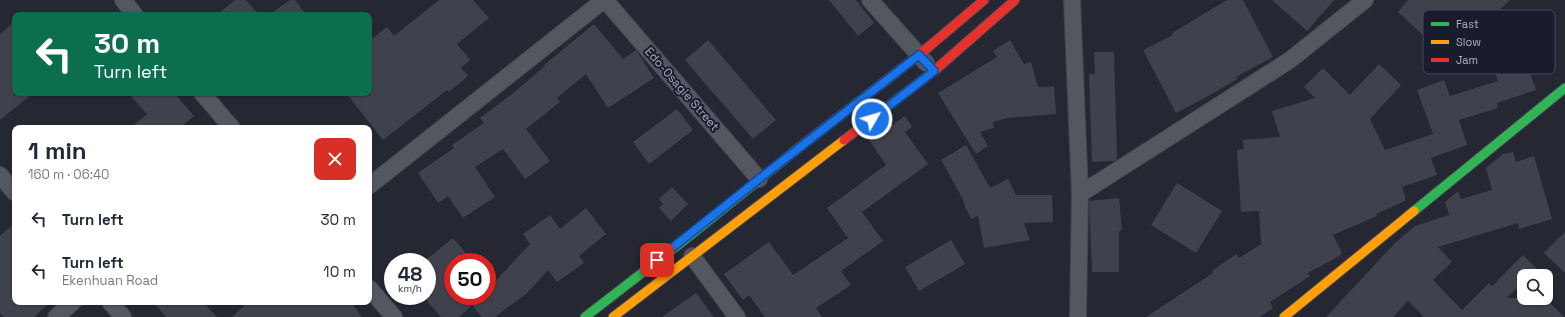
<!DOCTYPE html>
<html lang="en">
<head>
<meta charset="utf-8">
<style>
  :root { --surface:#fff; --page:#f2f2f3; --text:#1f2937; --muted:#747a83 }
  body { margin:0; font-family:"Space Grotesk",sans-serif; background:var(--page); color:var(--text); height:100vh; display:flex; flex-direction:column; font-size:15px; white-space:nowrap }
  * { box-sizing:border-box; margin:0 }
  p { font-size:13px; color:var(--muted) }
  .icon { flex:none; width:22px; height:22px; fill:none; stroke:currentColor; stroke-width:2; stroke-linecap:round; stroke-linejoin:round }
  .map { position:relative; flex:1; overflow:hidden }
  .drawer { position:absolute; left:12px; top:125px; width:360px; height:180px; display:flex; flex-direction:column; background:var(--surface); border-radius:8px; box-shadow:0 1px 3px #0004 }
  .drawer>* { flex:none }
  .guide { position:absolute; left:12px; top:12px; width:360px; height:84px; border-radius:8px; box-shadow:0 1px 3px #0004; background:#0b6e4f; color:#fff; overflow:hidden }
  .buttons { position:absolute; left:1517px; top:269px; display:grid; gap:8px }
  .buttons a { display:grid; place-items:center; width:36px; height:36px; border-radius:8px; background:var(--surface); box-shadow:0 1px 3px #0004; font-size:20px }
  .speed { position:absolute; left:384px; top:253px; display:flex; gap:8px; font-size:20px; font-weight:700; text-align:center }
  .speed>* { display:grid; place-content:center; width:52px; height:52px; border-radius:50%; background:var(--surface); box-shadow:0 1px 3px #0004; line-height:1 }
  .speed small { font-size:10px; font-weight:400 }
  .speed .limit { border:6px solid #d22; background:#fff; color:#111 }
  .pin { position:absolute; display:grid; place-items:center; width:34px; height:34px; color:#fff; margin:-17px; border-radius:8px; box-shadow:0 2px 6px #0006 }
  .me { position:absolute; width:44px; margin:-22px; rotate:52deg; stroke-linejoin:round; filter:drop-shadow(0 0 3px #0008) }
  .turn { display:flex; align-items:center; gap:14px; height:84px; padding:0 16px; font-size:18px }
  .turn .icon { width:52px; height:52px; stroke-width:2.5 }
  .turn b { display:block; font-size:28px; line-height:34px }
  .round { display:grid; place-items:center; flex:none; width:42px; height:42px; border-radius:8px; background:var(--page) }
  .overview { display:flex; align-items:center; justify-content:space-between; height:68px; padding:0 16px }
  h1 { font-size:24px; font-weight:700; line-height:30px }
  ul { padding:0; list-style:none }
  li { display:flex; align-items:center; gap:12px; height:52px; padding:0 16px }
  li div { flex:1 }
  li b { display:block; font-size:15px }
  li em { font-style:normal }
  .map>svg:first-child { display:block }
  .building { fill:#3f424d }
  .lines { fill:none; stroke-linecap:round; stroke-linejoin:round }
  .street-casing { stroke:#42454f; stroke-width:18 }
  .fast-casing { stroke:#42454f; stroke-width:11 }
  .slow-casing { stroke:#42454f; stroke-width:11 }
  .jam-casing { stroke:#42454f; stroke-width:11 }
  .street { stroke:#545660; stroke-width:16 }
  .fast { stroke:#30b455; stroke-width:9 }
  .slow { stroke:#ff9f0a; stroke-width:9 }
  .jam { stroke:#e5322d; stroke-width:9 }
  .route-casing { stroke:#114b97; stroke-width:10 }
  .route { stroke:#1a73e8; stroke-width:7 }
  .labels { text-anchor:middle; stroke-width:4; stroke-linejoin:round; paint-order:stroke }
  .street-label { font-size:12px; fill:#acb1c5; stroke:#181c2c }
  .key { fill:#181c2c; stroke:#44495a; stroke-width:1 }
  .key-label { font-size:11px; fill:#acb1c5 }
</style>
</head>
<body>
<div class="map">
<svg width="1565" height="317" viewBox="0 0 1565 317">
  <rect width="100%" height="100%" fill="#252832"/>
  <g class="building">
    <polygon points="235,0 246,0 259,15 217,15"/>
    <polygon points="290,0 295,0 306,15 269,15"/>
    <polygon points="439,0 473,0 489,18 457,44 470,60 461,68 468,76 449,92 447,90 383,140 346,93 369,93 369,41 387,27 394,36"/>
    <polygon points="829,0 856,0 874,23 858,36"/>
    <polygon points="1227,0 1243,0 1273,57 1236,77 1237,79 1212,94 1176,113 1143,50 1173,35 1172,33"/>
    <polygon points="1272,0 1334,0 1307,31"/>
    <polygon points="1408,0 1510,0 1479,29 1474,15 1440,51 1398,12"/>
    <polygon points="15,21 15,93 33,93 0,120 0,34"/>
    <polygon points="594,24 623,59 636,50 654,78 608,108 586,74 557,98 560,102 526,129 550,161 525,179 503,149 475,167 495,197 463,218 448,196 438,203 418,173 454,148 452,145 484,123 480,118 512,94 545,66 544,65"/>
    <polygon points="1513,25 1536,90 1497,103 1498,108 1459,120 1467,145 1431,158 1437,175 1402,187 1405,195 1405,201 1376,214 1377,216 1333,235 1342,253 1339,256 1308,273 1310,276 1270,302 1273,308 1260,317 1146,317 1213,273 1212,271 1236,254 1239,258 1261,244 1259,211 1241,212 1237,150 1244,149 1243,140 1280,137 1272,111 1315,98 1304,87 1323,68 1350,95 1379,64 1401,85 1370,119 1385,150 1433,134 1417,90 1444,80 1450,96 1498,81 1482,36"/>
    <polygon points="708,40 776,120 753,139 685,60"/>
    <polygon points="1010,40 1024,64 1031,62 1038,87 1054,86 1056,114 1007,118 993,122 994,128 980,132 988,146 976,154 938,93 997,57 993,51"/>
    <polygon points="1094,52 1114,52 1117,159 1114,161 1092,162 1089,74 1095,74"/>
    <polygon points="128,93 174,93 194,116 180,128 130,128 147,114"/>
    <polygon points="677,109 693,130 649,164 633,142"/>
    <polygon points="905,116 912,127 905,132 928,164 862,212 883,241 841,271 851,285 816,308 822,317 765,317 749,295 743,300 724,274 769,242 793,275 848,238 827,208 886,165 869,140"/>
    <polygon points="966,145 990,188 1008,179 1016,195 1052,195 1053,222 1024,223 1030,240 984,248 978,216 971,219 963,202 964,201 941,160"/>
    <polygon points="1513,152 1516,162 1534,156 1552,219 1519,229 1518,223 1438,247 1452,262 1433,280 1462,310 1489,283 1492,286 1523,255 1537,269 1529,276 1524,276 1524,281 1507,298 1545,298 1564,317 1424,317 1408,301 1393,317 1326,317 1395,243 1415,226 1449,215 1445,202 1458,191 1461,199 1492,190 1486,168 1503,154"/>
    <polygon points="1177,183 1222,211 1196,253 1151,225"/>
    <polygon points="672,187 688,204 671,221 659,208 663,204 659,199"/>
    <polygon points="1119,198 1122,230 1119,231 1119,272 1092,272 1089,201"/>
    <polygon points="586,208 606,234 579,256 584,263 557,282 548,270 526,294 495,317 482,317 472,305 459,317 441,317 427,301 427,259 453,238 473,262 453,262 453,296 487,296 487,290 530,244 523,234 550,215 560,229"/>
    <polygon points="15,223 15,302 50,302 34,317 4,317 0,313 0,236"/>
    <polygon points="1565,232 1565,273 1544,253"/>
    <polygon points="951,240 965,264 919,291 905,267"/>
    <polygon points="696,293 714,317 662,317"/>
    <polygon points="153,302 203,302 217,317 166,317"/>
    <polygon points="248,302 351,302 362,317 232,317"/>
  </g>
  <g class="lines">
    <g class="street-casing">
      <g id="street">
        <polyline points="123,0 135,15"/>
        <polyline points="605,0 759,179"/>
        <polyline points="870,0 926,63"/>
        <polyline points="1072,0 1080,194 1078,317"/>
        <polyline points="202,93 232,128"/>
        <polyline points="0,175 15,193"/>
        <polyline points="369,186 604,0"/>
        <polyline points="1080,194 1290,60 1365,0"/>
        <polyline points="692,256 737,317"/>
        <polyline points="369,288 394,317"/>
        <polyline points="110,302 123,317"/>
        <polyline points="56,317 73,302"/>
      </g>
    </g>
    <g class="fast-casing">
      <g id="fast">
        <polyline points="1414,211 1565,88"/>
        <polyline points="585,317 682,242 801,146"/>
      </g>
    </g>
    <g class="slow-casing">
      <g id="slow">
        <polyline points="613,317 844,140"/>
        <polyline points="1284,317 1414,211"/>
      </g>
    </g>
    <g class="jam-casing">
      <g id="jam">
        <polyline points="844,140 934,71 1015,0"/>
        <polyline points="801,146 919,55 984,0"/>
      </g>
    </g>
    <use href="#street" class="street"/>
    <use href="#fast" class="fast"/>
    <use href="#slow" class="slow"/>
    <use href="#jam" class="jam"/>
  </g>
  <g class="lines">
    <g class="route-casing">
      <polyline id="route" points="657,260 759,179 919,55 934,71 872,119"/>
    </g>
    <use href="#route" class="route"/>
  </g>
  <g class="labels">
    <g class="street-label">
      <text transform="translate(682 89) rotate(49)" y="4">Edo-Osagie Street</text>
    </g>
  </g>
  <rect x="1423" y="10" width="132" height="64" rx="6" class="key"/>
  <rect x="1431" y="22" width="18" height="4" fill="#30b455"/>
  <rect x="1431" y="40" width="18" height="4" fill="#ff9f0a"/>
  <rect x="1431" y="58" width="18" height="4" fill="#e5322d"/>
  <g class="key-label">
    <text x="1456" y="28">Fast</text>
    <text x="1456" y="46">Slow</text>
    <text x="1456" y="64">Jam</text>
  </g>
</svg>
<div class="buttons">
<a><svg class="icon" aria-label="search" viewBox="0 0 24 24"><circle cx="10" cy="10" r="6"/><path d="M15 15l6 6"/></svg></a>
</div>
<div class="speed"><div>48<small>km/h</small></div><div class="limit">50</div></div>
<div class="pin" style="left:657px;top:260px;background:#d93025"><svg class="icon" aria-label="arrive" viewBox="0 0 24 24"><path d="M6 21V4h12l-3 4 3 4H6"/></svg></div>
<svg class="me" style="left:872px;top:119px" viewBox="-20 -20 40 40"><circle r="17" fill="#1a73e8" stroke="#fff" stroke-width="3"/><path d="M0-11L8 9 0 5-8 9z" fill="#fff"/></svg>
<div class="guide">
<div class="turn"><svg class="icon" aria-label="left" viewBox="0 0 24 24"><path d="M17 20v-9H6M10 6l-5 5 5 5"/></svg><div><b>30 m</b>Turn left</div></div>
</div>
<section class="drawer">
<div class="overview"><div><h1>1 min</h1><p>160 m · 06:40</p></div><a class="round" style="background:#d93025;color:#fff"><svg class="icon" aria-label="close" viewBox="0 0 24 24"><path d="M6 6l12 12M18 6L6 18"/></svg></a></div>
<ul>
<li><svg class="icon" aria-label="left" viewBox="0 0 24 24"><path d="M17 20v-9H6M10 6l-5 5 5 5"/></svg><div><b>Turn left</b></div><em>30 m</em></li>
<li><svg class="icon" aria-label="left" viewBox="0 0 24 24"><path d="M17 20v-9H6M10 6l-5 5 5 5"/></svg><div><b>Turn left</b><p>Ekenhuan Road</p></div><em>10 m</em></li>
</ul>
</section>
</div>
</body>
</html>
